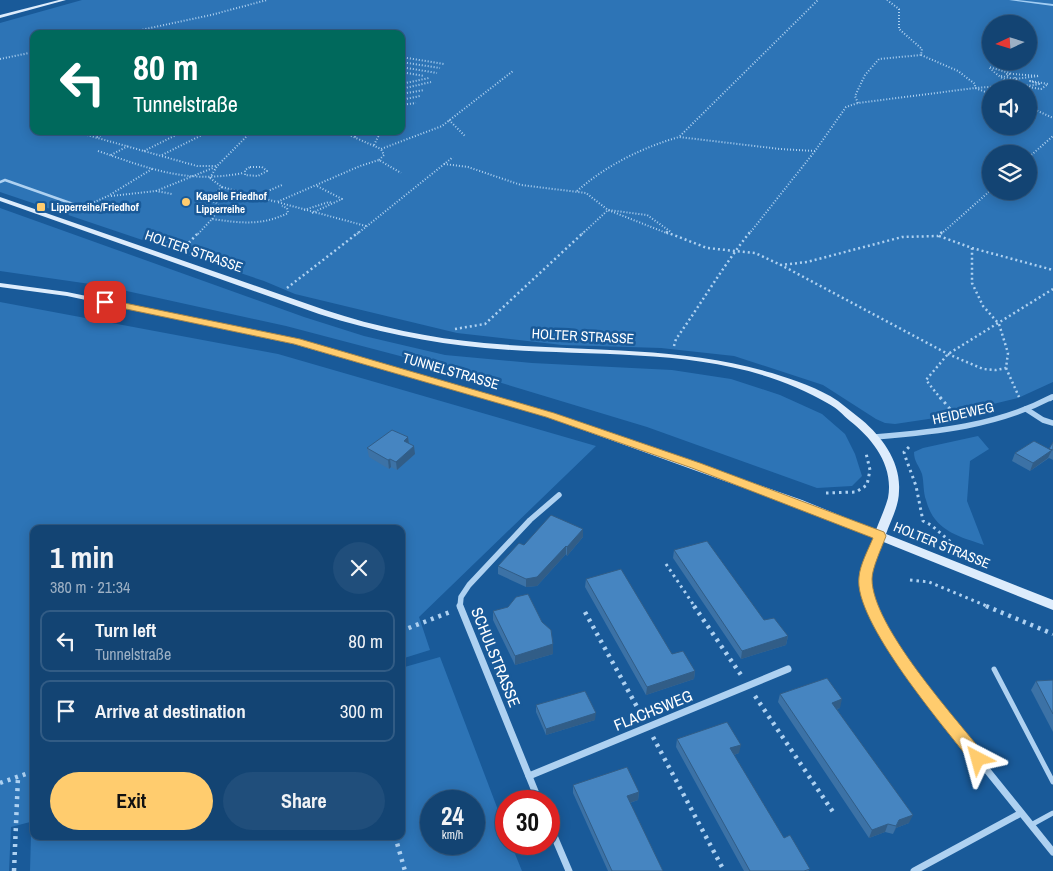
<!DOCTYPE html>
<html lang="en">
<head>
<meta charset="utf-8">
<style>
  :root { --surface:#134473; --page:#204e7b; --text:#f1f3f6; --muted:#9db0c4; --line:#325c85; --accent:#ffcc6e }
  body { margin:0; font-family:"Archivo Narrow",sans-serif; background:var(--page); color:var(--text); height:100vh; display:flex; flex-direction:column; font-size:19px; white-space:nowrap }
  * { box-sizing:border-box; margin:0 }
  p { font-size:16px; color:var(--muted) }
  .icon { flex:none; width:28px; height:28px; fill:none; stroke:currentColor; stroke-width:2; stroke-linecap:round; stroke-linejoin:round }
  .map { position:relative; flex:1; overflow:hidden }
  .side { position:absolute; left:30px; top:525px; width:375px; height:315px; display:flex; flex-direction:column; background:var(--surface); border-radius:10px; box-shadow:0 2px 12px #0003,0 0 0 1px var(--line) }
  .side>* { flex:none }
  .guide { position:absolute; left:30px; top:30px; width:375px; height:105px; border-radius:10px; box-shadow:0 2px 12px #0003,0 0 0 1px var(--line); background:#00695c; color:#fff; overflow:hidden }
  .needle { width:32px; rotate:266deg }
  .buttons { position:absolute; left:982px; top:15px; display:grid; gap:10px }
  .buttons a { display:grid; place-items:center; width:55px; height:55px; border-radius:50%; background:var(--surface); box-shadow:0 2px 12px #0003,0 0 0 1px var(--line); font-size:25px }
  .speed { position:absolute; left:420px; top:790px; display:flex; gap:10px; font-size:25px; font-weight:700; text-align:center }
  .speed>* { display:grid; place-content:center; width:65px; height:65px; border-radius:50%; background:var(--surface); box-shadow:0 2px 12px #0003,0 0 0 1px var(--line); line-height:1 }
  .speed small { font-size:12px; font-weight:400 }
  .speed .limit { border:8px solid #d22; background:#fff; color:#111 }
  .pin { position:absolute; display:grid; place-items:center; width:42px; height:42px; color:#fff; margin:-21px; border-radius:10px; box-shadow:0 2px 8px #0006 }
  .me { position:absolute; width:55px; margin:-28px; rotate:321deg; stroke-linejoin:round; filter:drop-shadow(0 0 4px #0008) }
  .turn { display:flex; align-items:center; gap:18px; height:105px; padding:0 20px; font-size:22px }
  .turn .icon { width:65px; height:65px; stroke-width:2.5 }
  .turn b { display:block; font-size:35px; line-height:42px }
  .round { display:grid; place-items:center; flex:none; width:52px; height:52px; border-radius:26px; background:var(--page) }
  .overview { display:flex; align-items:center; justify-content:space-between; height:85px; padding:0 20px }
  h1 { font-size:30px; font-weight:700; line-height:38px }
  .primary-button { display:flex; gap:10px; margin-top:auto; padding:10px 20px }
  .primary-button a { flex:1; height:58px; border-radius:30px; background:var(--accent); color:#111; font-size:20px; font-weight:700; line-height:58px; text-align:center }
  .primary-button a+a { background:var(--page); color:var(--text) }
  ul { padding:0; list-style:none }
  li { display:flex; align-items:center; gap:15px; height:62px; margin:0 10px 8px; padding:0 10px; border:2px solid var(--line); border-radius:10px }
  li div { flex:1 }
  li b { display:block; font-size:19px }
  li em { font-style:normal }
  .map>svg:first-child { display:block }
  .green { fill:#2d74b6; fill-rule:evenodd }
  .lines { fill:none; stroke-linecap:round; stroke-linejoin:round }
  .stream { fill:#a1cdf3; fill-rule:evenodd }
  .path-far3 { stroke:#aed1f1; stroke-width:2; stroke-dasharray:1 2; stroke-linecap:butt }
  .path-far2 { stroke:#aed1f1; stroke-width:2.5; stroke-dasharray:2 3; stroke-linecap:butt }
  .path-far1 { stroke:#aed1f1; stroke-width:3; stroke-dasharray:2.5 4; stroke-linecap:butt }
  .path { stroke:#aed1f1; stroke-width:4.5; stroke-dasharray:3 5; stroke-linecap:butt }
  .lane-far1 { stroke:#aed1f1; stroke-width:2.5 }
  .lane { stroke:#aed1f1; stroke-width:5 }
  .street-far2 { stroke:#aed1f1; stroke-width:4.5 }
  .street-far1 { stroke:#aed1f1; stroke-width:5.5 }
  .street { stroke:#aed1f1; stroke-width:7 }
  .secondary { fill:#ddecfc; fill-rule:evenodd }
  .wall { fill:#3c72a6 }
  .shaded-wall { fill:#315d87 }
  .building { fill:#4685c1; stroke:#315d87 }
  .route { fill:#ffcc6e; stroke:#a68548 }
  .poi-dot { fill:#ffcc6e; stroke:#195a99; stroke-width:2 }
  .labels { text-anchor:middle; stroke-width:5; stroke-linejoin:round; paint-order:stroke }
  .far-poi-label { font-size:11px; font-weight:bold; fill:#fff; stroke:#195a99; text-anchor:start }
  .street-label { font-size:14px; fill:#fff; stroke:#195a99 }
  .near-street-label { font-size:16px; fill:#fff; stroke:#195a99 }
</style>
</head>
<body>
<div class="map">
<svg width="1053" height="871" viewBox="0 0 1053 871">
  <rect width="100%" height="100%" fill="#195a99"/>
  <g class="green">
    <path d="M 82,0 L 1053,0 L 1053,382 L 1018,398 L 935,418 L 895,424 L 885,423 L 876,419 L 823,385 L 734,356 L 661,348 L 562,345 L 457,333 L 295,294 L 264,281 L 0,192 L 0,23 ZM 991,24 L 1029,24 L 1029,61 L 991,61 ZM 34,34 L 401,34 L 401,131 L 34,131 ZM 991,89 L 1029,89 L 1029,126 L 991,126 ZM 991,154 L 1029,154 L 1029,191 L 991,191 Z"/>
    <polygon points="0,208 304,317 364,336 445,355 532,363 672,370 731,379 780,395 822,414 845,434 855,454 862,476 852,486 817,488 647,427 495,381 286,326 104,286 0,271"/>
    <polygon points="0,302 278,354 596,446 419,617 430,650 401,659 401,529 34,529 34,821 11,827 9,871 0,871"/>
    <path d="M 978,436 L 989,449 L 970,461 L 967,501 L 984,545 C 958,536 934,531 926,500 C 923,492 924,482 922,474 C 919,465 914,462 914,452 L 923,448 Z"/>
    <path d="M 440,657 L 506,831 L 506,844 L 511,844 L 522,871 L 30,871 L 31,835 L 34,834 L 34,836 L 401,836 L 401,668 ZM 474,801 L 474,844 L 431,844 L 431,801 Z"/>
  </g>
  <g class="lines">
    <polygon class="stream" points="1009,0 1018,0 1053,4 1053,6"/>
    <g class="path-far3">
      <polyline points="122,34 211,15 267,0"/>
      <path d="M 921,55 L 958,71 L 975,84 L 975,88 L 1017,85 L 1041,89 L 1048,84 L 1030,81 L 1039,84 C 1020,89 1002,81 989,67 L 1013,74 L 1039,76 L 1015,79 L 1021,84"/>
      <polyline points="401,57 444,64"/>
      <polyline points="0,59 34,52"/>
      <polyline points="401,62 440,68"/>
      <polyline points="401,67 437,73"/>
      <polyline points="401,72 424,76"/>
      <polyline points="1001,76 1015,79 1015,77"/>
      <polyline points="1008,76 1006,74 1011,74"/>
      <polyline points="401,84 429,78"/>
      <polyline points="401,89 431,82"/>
      <polyline points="401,94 424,90"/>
      <polyline points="401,100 420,96"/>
      <polyline points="858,103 855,96 865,75 879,59 921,55 922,49 899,29 899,9 887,0"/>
      <polyline points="401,105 416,103"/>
      <polyline points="1029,107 1053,118"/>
      <polyline points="449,120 465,136"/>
      <polyline points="244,131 250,133"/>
      <polyline points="340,131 381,149 442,126 513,71"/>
      <polyline points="87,135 197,166 217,166"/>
      <polyline points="97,137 110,131"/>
      <polyline points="355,137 361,131"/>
      <polyline points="374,145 381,131"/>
      <path d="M 98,151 C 151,169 186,184 243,173"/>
      <polyline points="144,151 184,131"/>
      <polyline points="815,151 780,149 679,137 818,0"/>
      <polyline points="111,155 128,146"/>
      <polyline points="162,155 210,131"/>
      <polyline points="1029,157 1053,136"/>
      <polyline points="379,160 384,155 381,149"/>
      <polyline points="444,164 468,167 521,185 586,193 608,210 669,234"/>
      <polygon points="250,167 262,167 267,171 258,176 245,175 245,170"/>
      <polyline points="210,178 222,187 207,201 216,202 219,207 212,219"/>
      <polyline points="210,178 217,166 252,131"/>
      <polyline points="222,187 277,202"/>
      <polyline points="156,191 213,168"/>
      <path d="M 577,191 C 607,165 641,148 679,137"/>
      <polyline points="111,196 156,191 172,194"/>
      <polyline points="256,196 282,185"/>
      <polyline points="83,207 108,196 152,169"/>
      <polyline points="304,210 329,202 332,203"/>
      <polyline points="312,213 342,199 317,186"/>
      <polyline points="366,226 277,202 360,166 379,160 401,173"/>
      <path d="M 198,234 L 212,219 C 240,223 262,226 288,213 L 287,208 L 282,206"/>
      <polyline points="357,234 453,157"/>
      <polyline points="582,234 608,210 647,215 671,232"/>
      <polyline points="749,234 815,151 846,107 858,103 975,88 991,94"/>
      <polyline points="941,234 991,190"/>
    </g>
    <g class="path-far2">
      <polyline points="666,232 707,248 755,253 781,265"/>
      <polyline points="942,232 938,236 902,237 807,262 781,265 948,354 983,369 996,370 1006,368 1008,353 999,324 983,306 972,283 972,248"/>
      <polyline points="939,236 972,248 1053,270"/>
      <polyline points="182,250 199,232"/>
      <polyline points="287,288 359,232"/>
      <polyline points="455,329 485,324 584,232"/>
      <path d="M 674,346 L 676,339 C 701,304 723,266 750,232"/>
      <polyline points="1006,368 1019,397"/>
      <polyline points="941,399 926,380 948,354 1053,289"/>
    </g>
    <g class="path-far1">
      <polyline points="940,397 955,415"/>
      <polyline points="909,447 904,452 905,456 916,486 923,521 931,525 952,543"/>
      <polyline points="826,493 856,492 867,485 870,470 866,453"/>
      <polyline points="666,564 695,607"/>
      <polyline points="910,580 929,582 989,607"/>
    </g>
    <g class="path">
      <polyline points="694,606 741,675"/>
      <polyline points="986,606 1053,634"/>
      <polyline points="585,612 642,716"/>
      <polyline points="401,631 450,612"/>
      <polyline points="755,696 833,812"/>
      <polyline points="653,737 722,867"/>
      <polyline points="0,783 34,771"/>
      <polyline points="395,836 405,871"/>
      <polyline points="14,871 18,777"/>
    </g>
    <polyline class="lane-far1" points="0,182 5,180 73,204"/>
    <g class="lane">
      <polyline points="994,669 1053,782"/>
      <polyline points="1031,825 1053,813"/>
    </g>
    <polyline class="street-far2" points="1050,399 1053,397"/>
    <g class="street-far1">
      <polyline points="1026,409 1043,420 1053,423"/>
      <path d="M 875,437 C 936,432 997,426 1052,397"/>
      <polyline points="460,607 461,597 469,585 530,520 559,495"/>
      <path d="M 873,607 C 860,576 870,565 880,535"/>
    </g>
    <g class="street">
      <polyline points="460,606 539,801"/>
      <polyline points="872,606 882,630 957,733 1053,852"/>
      <polyline points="529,776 788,669"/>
      <polyline points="549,824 569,871"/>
      <polyline points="914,871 1021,813"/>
    </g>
    <g class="secondary">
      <polygon points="59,0 66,0 0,18 0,15"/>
      <path d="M 0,197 L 325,310 C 376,327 430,338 484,343 C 580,352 678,345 772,373 C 794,380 819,388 838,401 C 846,407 854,414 862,420 C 882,437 901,462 899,491 C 899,506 891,520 886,534 L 1053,600 L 1053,610 L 794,506 L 547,417 L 294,344 L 67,296 L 0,287 L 0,283 L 67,292 L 299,340 L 553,413 L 802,500 L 876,530 C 880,519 885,509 888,498 C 894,466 873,439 850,421 C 843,415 837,408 829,404 C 727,343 599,359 485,348 C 429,343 373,331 319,314 L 0,201 Z"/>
    </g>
  </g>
  <g class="wall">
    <polygon points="408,437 409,443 415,454 397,470 391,467 389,469 369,457 367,448"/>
    <polygon points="1053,442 1053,460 1049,458 1030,471 1012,461 1015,453 1049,449"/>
    <polygon points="583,529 583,537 567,556 566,554 537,586 526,587 498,574 498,566 524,545"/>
    <polygon points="674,550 764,620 788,636 786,645 741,659 673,558"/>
    <polygon points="586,579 672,654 695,671 694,679 646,695 585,587"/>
    <polygon points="493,611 553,654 515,665 493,620"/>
    <polygon points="1053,680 1053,732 1031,690 1036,681"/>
    <polygon points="780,694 840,708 837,709 909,823 896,828 893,834 885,832 869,838 778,702"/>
    <polygon points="536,705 595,720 546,735 536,712"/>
    <polygon points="677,739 739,753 734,755 784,838 809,871 744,871 676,747"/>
    <polygon points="573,785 639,792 638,800 630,803 663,871 608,871 573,793"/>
  </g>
  <g class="shaded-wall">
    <polygon points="408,437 409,445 404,441"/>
    <polygon points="414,446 415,454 397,470 396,462"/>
    <polygon points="1052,450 1048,458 1030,471 1033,463"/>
    <polygon points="390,459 391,467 389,469 388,460"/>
    <polygon points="583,529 583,537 567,556 567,547"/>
    <polygon points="566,546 566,554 537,586 526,587 526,579"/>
    <polygon points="788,636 786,645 741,659 742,651"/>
    <polygon points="553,644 553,654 515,665 515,656"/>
    <polygon points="695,671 694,679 646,695 647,687"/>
    <polygon points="842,699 840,708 830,711 832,703"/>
    <polygon points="596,713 595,720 546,735 546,729"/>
    <polygon points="741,745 739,753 728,757 730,748"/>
    <polygon points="639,792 638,800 626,804 627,796"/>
    <polygon points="913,815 909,823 896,828 893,834 899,820"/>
    <polygon points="888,824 885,832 869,838 872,830"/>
  </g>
  <g class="building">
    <polygon points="392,430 408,437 404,441 414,446 396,462 390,459 388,460 367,448"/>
    <polygon points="1034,441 1049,449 1053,442 1053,450 1049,449 1052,450 1033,463 1015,453"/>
    <polygon points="551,515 583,529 567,547 566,546 537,577 526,579 498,566 519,543 524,545"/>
    <polygon points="707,541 764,620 774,618 788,636 742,651 674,550"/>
    <polygon points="621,569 672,654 683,651 695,671 647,687 586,579"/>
    <polygon points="528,594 542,622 551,630 553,644 515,656 493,611 508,607 516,597"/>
    <polygon points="827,678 842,699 832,703 913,815 899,820 896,826 888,824 872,830 780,694"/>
    <polygon points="1053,680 1053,714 1036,681"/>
    <polygon points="585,691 596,713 546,729 536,705"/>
    <polygon points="727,722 741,745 730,748 784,838 790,835 810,869 804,871 750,871 677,739"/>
    <polygon points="627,767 639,792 627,796 663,871 612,871 573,785"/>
  </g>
  <path class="route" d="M 105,299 L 300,339 L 554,413 L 700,463 L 884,532 L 886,536 C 882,547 872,568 872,579 C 872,626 954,716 984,754 L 986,759 L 984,764 L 978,766 L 973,764 C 945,728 853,621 859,577 C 860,565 868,550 873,538 L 692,468 L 546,417 L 294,344 L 102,304 L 102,300 Z"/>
  <g class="poi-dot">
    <circle cx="186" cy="202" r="5"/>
    <rect x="36" y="202" width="10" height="10" rx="2.5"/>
  </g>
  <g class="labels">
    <g class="far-poi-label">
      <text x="196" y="200">Kapelle Friedhof<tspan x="196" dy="13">Lipperreihe</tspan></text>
      <text x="51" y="211">Lipperreihe/Friedhof</text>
    </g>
    <g class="street-label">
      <text transform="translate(194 251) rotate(19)" y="5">HOLTER STRASSE</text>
      <text transform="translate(583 336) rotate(3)" y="5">HOLTER STRASSE</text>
      <text transform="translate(451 371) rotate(16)" y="5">TUNNELSTRASSE</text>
      <text transform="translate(963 413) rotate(-12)" y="5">HEIDEWEG</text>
      <text transform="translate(942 545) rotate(22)" y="5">HOLTER STRASSE</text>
    </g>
    <g class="near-street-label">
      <text transform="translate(496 657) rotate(68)" y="6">SCHULSTRASSE</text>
      <text transform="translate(653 710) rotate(-22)" y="6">FLACHSWEG</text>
    </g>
  </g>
</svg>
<div class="buttons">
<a><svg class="needle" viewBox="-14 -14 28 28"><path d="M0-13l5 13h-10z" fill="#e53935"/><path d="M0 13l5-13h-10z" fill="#9db0c4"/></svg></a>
<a><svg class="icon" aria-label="sound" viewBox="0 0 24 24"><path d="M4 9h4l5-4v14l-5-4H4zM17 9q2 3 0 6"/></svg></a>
<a><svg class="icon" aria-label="layers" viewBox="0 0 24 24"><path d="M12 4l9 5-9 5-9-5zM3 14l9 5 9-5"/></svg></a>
</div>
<div class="speed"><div>24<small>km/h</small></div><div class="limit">30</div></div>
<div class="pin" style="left:105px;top:302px;background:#d93025"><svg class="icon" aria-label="arrive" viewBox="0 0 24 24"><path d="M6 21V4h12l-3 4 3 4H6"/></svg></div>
<svg class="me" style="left:978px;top:759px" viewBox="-20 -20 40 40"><path d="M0-17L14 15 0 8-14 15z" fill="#ffcc6e" stroke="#fff" stroke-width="4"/></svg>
<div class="guide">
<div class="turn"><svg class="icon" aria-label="left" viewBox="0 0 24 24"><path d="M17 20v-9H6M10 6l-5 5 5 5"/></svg><div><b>80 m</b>Tunnelstraße</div></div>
</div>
<section class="side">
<div class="overview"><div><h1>1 min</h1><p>380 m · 21:34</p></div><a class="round"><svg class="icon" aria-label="close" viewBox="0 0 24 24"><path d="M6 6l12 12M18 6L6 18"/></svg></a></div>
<ul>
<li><svg class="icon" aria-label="left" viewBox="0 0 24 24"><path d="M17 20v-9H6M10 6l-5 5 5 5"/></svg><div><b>Turn left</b><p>Tunnelstraße</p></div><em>80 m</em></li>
<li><svg class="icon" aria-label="arrive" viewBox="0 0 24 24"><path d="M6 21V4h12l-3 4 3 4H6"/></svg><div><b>Arrive at destination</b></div><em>300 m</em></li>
</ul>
<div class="primary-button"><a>Exit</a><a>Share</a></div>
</section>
</div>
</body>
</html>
